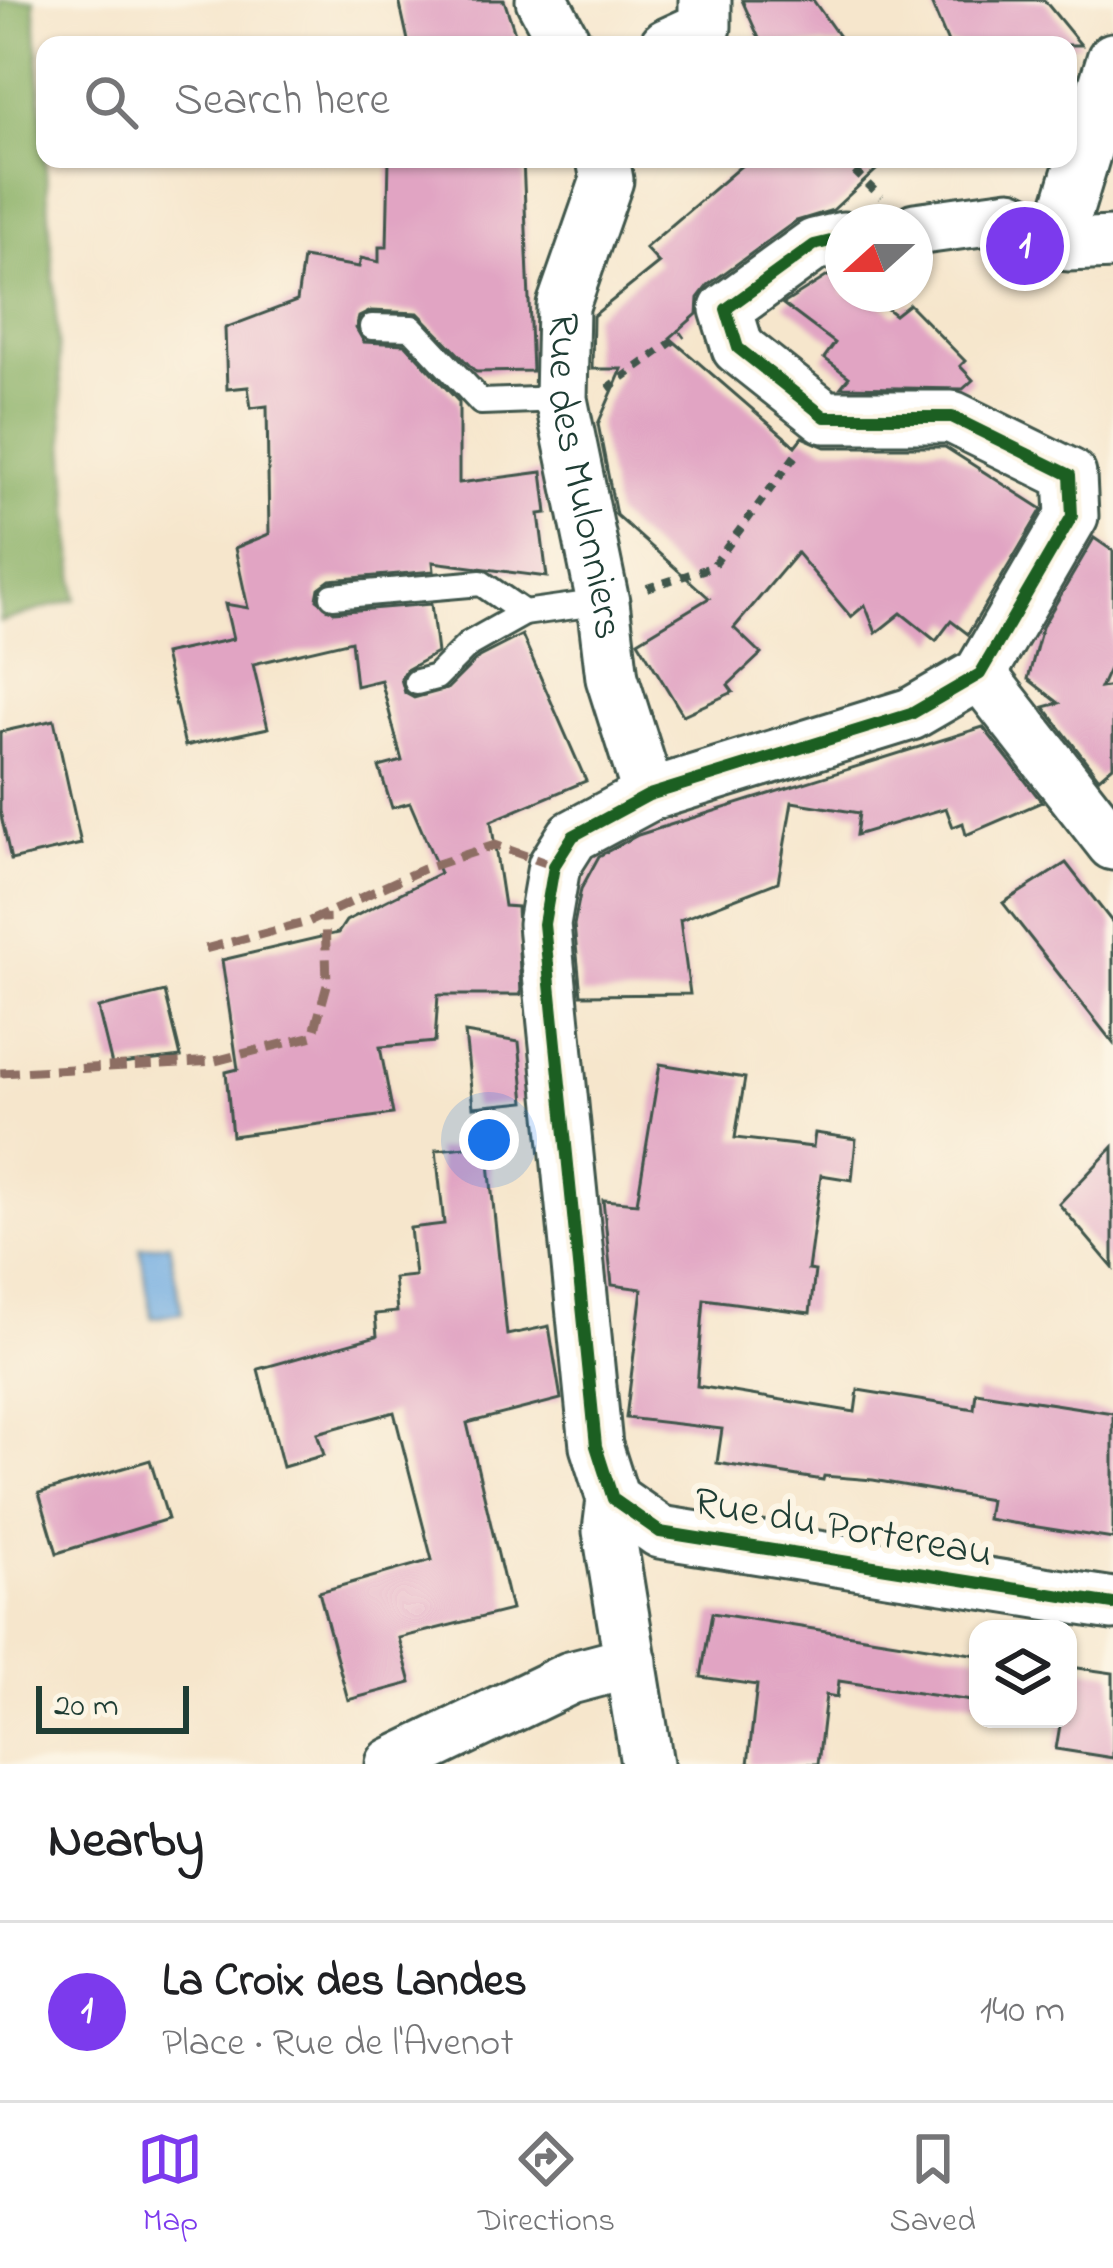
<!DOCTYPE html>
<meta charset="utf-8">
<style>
body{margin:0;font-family:"Indie Flower",sans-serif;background:#f2f2f2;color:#202124}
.controls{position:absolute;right:36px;bottom:36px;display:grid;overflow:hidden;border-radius:24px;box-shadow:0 3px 9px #0004}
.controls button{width:108px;height:108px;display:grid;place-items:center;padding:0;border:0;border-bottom:3px solid #e0e0e0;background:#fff;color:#202124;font:60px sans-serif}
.compass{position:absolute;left:825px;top:204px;width:108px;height:108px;border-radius:50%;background:#fff;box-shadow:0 3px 9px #0004;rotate:249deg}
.scale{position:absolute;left:36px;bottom:30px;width:153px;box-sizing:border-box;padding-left:12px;border:6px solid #1f3d34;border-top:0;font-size:33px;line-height:42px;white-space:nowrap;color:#1f3d34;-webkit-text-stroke:9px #fcf5e5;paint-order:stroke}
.you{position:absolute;left:489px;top:1140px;width:42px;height:42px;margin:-30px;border:9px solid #fff;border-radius:50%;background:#1a73e8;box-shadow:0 0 0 18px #1a73e833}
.badge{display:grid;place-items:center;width:78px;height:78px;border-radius:50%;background:#7c3aed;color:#fff;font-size:39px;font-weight:700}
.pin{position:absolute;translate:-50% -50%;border:6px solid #fff;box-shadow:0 3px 12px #0006}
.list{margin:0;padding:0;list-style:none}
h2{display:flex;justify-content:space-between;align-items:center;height:156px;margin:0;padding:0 48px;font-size:51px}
h2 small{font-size:39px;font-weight:400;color:#757577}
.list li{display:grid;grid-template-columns:78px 1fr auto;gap:36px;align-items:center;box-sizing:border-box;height:180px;padding:0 48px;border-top:3px solid #e0e0e0}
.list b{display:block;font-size:45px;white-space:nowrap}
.list p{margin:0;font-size:39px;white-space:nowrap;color:#757577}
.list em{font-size:39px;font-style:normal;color:#757577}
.icon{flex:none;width:66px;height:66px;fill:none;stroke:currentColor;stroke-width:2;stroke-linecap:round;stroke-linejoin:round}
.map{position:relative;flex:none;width:1113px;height:1764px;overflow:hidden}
.search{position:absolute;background:#fff;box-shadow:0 3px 9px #0004;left:36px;right:36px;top:36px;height:132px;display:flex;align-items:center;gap:30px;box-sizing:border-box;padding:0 42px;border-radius:24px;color:#757577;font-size:45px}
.sheet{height:336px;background:#fff}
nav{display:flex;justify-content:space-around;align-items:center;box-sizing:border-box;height:168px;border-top:3px solid #e0e0e0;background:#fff;font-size:33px;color:#757577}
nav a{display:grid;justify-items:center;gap:6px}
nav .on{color:#7c3aed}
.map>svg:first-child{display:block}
.forest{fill:#8ab066;stroke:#54764d;stroke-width:3}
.water{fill:#70abe1;stroke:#48748a;stroke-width:3}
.building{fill:#e1a4c3}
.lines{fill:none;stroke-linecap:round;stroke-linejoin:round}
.lane-casing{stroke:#3f564b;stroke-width:30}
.street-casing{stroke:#3f564b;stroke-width:57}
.path{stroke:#3f564b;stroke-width:8;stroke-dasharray:9 9;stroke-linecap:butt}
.lane{stroke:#fff;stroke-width:24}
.street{stroke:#fff;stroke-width:51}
.quiet{stroke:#8d6e63;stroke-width:9;stroke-dasharray:18 9;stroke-linecap:butt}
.cycleway-casing{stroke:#fcf5e5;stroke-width:20}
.cycleway{stroke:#1b5e20;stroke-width:12}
.labels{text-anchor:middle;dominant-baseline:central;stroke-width:12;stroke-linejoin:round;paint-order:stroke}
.street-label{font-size:42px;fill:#1f3d34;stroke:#fcf5e5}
</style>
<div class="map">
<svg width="1113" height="1764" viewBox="0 0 1113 1764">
<rect width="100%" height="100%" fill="#fcf5e5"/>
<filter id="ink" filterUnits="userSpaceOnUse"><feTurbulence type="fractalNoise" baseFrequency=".00833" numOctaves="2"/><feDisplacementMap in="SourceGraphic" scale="24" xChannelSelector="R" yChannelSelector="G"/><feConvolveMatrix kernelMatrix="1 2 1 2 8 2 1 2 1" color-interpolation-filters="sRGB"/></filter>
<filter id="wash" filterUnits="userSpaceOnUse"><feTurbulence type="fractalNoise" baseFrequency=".004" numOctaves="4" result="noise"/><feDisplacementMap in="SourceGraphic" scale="48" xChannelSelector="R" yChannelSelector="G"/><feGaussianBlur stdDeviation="2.7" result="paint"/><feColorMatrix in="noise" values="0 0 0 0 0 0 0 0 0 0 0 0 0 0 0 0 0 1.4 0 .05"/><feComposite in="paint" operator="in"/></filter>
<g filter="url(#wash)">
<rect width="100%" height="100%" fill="#f6e6cc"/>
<path class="forest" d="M 0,0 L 34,0 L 76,599 L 0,622 Z"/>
<path class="water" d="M 169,1243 L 182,1313 L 152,1318 L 140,1248 Z"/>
<g id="blocks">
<g class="building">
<path d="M 399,0 L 504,0 L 519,45 L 409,45 Z"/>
<path d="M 742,0 L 813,0 L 845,45 L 762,45 Z"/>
<path d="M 930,0 L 1044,0 L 1081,45 L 949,45 Z"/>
<path d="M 389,159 L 523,159 L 532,371 L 476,372 L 418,313 L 371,311 L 359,317 L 356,328 L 364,342 L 405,344 L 459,402 L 459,483 L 542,472 L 547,513 L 539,514 L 547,577 L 433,562 L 434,571 L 330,580 L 319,588 L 317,599 L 334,612 L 431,604 L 437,653 L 406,670 L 401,679 L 405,693 L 414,698 L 447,689 L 479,657 L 522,635 L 586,781 L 491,821 L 504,906 L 517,907 L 521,995 L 438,995 L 435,1042 L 380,1047 L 393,1114 L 232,1136 L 226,1072 L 238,1069 L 222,960 L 338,933 L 346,921 L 440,873 L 410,803 L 392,808 L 379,767 L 402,761 L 381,680 L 356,686 L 351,641 L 253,664 L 268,728 L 185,746 L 164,654 L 233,639 L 225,604 L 248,608 L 235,548 L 269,534 L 267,406 L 251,408 L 248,387 L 227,389 L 225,328 L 297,301 L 303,258 L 359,267 L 361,258 L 379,262 L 379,247 L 387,247 Z"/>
<path d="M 749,159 L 888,159 L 833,210 L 796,221 L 708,285 L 698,298 L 697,314 L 670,338 L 795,446 L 802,437 L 825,447 L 945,447 L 1042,509 L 968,634 L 951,621 L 936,641 L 901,613 L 876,633 L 865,605 L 851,617 L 797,553 L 734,628 L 761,654 L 728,685 L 733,692 L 683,715 L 638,641 L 709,598 L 616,515 L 598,424 L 622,369 L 592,369 L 593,316 L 659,263 L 645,248 Z"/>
<path d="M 837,270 L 843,275 L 843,294 L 868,294 L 895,315 L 909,304 L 965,361 L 960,366 L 973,380 L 963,389 L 841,387 L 849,377 L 824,358 L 835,343 L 783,304 Z"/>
<path d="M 1094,538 L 1113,551 L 1113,660 L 1100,688 L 1113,686 L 1113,766 L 1099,778 L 1044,707 L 1059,703 L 1028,679 L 1042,627 Z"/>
<path d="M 54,720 L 81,844 L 11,860 L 0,811 L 0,732 Z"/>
<path d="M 983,727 L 1042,802 L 966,835 L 963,823 L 953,827 L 946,808 L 856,835 L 859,813 L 792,802 L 778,882 L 680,920 L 690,994 L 581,995 L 574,925 L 581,889 L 599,856 L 638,835 Z"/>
<path d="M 1066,863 L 1113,923 L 1113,1043 L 1003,903 Z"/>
<path d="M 165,992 L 181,1057 L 112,1065 L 98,1008 Z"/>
<path d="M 465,1033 L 519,1042 L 525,1102 L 473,1107 Z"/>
<path d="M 660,1064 L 745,1078 L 735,1138 L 813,1147 L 815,1133 L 856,1139 L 852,1180 L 821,1175 L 808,1270 L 815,1271 L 810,1313 L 704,1299 L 697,1386 L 855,1412 L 858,1390 L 974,1409 L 976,1392 L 1113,1413 L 1113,1539 L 987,1519 L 990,1500 L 873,1480 L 824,1476 L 823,1480 L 717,1463 L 722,1429 L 626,1418 L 642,1289 L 612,1285 L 603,1200 L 637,1203 Z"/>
<path d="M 487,1145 L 507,1335 L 549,1326 L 561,1399 L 467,1423 L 511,1610 L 399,1638 L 411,1683 L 348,1700 L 319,1592 L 432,1560 L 394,1412 L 317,1433 L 324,1455 L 283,1467 L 258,1369 L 377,1336 L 375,1314 L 397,1312 L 394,1278 L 415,1276 L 410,1228 L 444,1224 L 436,1150 Z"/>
<path d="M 1113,1147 L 1113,1268 L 1059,1204 Z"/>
<path d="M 150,1460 L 168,1519 L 57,1553 L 39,1493 Z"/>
<path d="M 712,1613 L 978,1655 L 978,1702 L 839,1681 L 837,1697 L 826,1695 L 818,1764 L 748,1764 L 757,1685 L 701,1677 Z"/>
<path d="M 1071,1667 L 1113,1673 L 1113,1758 L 1056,1749 L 1061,1719 L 1068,1719 Z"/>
</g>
</g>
</g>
<g filter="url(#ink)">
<use href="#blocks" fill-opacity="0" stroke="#3f564b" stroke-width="3"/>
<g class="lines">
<defs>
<g id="lane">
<path d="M 372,327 L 412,328 L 481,402 L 561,399"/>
<path d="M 333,596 L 481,583 L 524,613 L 603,602"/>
<path d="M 417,682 L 436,677 L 469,644 L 524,613"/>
</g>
<g id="street">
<path d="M 542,0 L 566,45"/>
<path d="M 666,45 L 705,27 L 705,0"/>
<path id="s1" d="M 603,159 L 607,180 L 563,306 L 561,399 L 603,602 L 612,678 L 649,795"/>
<path d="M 1068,207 L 1113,59"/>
<path d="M 915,229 L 1010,216 L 1068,245 L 1113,243"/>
<path d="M 843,238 L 814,245 L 726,309 L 738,348 L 825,417 L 952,417 L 1070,475 L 1072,516 L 980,674 L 911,714 L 649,795 L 573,836 L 554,866 L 544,924 L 596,1446 L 613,1499 L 660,1532 L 1113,1604"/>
<path d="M 980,674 L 1113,844"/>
<path d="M 613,1499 L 609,1531 L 647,1764"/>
<path d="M 392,1764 L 570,1678 L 631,1662"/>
</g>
</defs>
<use href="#lane" class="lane-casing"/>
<use href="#street" class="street-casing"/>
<g class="path">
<path d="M 842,159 L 881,197"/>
<path d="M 608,388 L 683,334"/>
<path d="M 647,588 L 712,567 L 795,456"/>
</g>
<use href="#lane" class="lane"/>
<use href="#street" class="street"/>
<g class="quiet">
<path d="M 205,949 L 308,922 L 423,869 L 495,845 L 554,866"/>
<path d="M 0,1073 L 215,1061 L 313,1036 L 327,985 L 325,914"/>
</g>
<defs>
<path id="cycleway" d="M 843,238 L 814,245 L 726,309 L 738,348 L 825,417 L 952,417 L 1070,475 L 1072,516 L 980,674 L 911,714 L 649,795 L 573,836 L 554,866 L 544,924 L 596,1446 L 613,1499 L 660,1532 L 1113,1604"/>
</defs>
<use href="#cycleway" class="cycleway-casing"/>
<use href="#cycleway" class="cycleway"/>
</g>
</g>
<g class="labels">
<g class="street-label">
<text stroke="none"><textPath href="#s1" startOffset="327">Rue des Mulonniers</textPath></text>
<text transform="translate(843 1529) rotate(10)">Rue du Portereau</text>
</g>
</g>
</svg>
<div class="controls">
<button><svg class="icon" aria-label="layers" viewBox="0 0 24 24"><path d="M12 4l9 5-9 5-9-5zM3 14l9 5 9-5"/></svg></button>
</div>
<svg class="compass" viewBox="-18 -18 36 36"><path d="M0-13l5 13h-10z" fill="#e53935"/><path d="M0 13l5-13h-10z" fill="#757577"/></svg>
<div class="scale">20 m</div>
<div class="you"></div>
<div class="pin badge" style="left:1025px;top:246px">1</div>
<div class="search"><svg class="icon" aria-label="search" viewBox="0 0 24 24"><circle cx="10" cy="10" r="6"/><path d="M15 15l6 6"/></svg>Search here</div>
</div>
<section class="sheet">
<h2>Nearby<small></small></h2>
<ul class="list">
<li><span class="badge">1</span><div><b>La Croix des Landes</b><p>Place · Rue de l'Avenot</p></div><em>140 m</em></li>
</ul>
</section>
<nav>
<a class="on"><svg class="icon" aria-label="map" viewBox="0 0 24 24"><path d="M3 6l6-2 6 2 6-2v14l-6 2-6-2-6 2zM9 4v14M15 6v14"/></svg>Map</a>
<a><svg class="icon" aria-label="directions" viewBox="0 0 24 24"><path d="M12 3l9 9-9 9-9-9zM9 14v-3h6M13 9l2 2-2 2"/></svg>Directions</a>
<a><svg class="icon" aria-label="saved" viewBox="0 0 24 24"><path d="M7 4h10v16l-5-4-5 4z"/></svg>Saved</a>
</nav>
